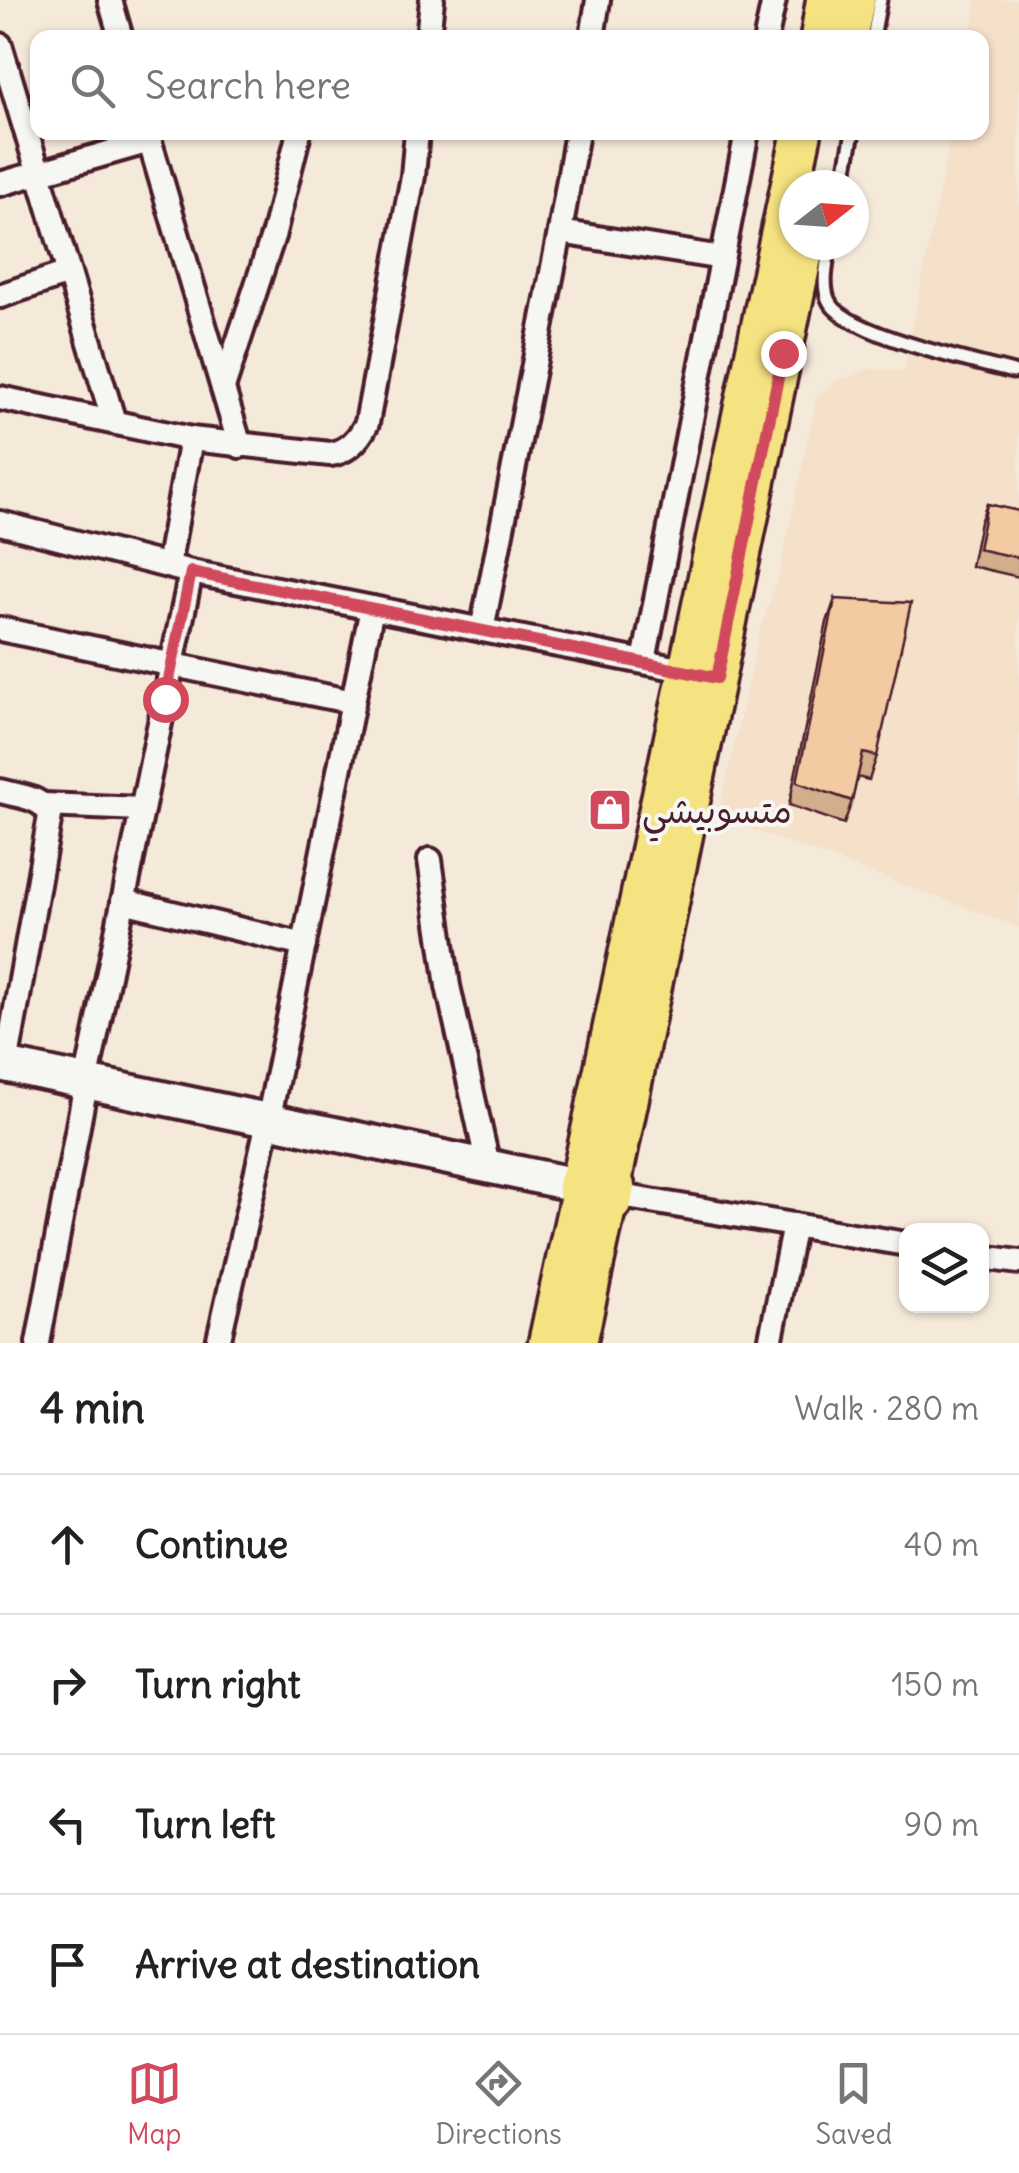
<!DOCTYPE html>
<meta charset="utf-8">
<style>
body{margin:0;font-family:Delius,"Playpen Sans Arabic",sans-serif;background:#f2f2f2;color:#222}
.controls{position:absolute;right:30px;bottom:30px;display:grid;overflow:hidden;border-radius:20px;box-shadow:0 2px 8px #0004}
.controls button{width:90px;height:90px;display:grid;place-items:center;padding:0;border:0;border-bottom:2px solid #e0e0e0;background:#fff;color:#222;font:50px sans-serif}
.compass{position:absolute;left:779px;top:170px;width:90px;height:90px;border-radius:50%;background:#fff;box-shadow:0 2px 8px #0004;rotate:73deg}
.stop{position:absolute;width:30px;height:30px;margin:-22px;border:8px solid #d1495b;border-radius:50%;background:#fff}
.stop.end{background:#d1495b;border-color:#fff;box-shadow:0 2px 10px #0008}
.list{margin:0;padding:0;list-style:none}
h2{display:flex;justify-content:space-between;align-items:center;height:130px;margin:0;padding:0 40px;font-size:42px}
h2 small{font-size:32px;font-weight:400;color:#767676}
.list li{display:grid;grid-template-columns:65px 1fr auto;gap:30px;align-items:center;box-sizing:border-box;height:140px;padding:0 40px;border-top:2px solid #e0e0e0}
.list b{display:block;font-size:38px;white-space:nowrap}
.list em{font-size:32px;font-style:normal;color:#767676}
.icon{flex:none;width:55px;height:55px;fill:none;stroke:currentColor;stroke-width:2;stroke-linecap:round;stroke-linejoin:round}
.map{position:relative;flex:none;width:1019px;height:1343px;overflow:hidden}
.search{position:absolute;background:#fff;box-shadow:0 2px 8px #0004;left:30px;right:30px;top:30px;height:110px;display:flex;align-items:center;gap:25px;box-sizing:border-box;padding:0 35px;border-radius:20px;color:#767676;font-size:38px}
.sheet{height:690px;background:#fff}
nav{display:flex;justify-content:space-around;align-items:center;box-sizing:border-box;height:140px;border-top:2px solid #e0e0e0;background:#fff;font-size:28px;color:#767676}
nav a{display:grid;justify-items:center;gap:5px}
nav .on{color:#d1495b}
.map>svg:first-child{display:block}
.built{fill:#f5e0ca}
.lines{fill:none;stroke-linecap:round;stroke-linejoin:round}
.lane-casing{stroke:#4a1f2b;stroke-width:19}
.street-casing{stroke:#4a1f2b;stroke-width:30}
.secondary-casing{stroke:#4a1f2b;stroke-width:40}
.primary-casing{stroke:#4a1f2b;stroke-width:45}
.lane{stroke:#f6f6f2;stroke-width:11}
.street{stroke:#f6f6f2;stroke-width:22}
.secondary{stroke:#f6f6f2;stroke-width:32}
.primary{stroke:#f5e382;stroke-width:38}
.wall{fill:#d2ae8c;stroke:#4a1f2b;stroke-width:2.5}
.building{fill:#f4caa3;stroke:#4a1f2b;stroke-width:2.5}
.route{stroke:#d1495b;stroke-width:12}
.labels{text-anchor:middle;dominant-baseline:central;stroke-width:8;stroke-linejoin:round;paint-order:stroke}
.poi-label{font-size:35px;fill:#4a1f2b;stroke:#f6f6f2;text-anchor:start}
</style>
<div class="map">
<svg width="1019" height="1343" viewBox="0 0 1019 1343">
<rect width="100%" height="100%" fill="#f5e9da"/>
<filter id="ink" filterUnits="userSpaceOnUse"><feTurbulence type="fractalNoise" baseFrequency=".01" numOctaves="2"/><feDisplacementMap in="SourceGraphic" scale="20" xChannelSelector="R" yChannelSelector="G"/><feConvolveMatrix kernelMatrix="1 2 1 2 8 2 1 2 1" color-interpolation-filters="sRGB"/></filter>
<g filter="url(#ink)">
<path class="built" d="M 977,0 L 1019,0 L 1019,927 L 718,817 L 760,630 L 779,575 L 817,397 L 837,381 L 869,369 L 904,371 L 951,133 L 982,132 L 982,38 L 970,37 Z"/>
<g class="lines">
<defs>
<g id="lane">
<path d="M 873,38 L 880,0"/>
<path d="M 843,185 L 853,132"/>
<path d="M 830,245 C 827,262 822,283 828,299 C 841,334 976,362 1013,372"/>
</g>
<g id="street">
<path d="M 110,0 L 121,38"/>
<path d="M 428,38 L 432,0"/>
<path d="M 592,38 L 598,0"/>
<path d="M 766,38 L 774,0"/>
<path d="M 0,45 L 114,422"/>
<path d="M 147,132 L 240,446"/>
<path d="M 0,184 L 150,141"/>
<path d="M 560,232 L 722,258"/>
<path d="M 0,296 L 68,273"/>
<path d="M 223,388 L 274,233 L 299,132"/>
<path d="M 0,398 L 191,439 L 330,454 C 348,452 359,439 367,423 L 413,176 L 417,132"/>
<path d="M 0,523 L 191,572"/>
<path d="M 168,566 L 191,439"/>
<path d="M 0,629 L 353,702"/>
<path d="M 482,630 L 560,232 L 577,132"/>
<path d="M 644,661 L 747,132"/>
<path d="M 0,791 C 18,796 44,797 50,816 L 6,1065"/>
<path d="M 44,805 L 142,809"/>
<path d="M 430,860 L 448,986 L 488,1165"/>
<path d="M 123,901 L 304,945"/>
<path d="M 615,1195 L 906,1244"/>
<path d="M 982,1257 L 1019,1262"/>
<path d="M 38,1343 L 86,1083 L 191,572 L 699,673"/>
<path d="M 218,1343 L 268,1122 L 372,608"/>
<path d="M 770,1343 L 794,1225"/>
</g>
<path id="secondary" d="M 0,1064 L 577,1185"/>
<g id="primary">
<path d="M 820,38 L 826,0"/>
<path d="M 847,38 L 855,0"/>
<path d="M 581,1178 L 802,132"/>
<path d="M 612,1180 L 802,257"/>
<path d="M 548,1343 L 579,1200 L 577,1185 C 587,1167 606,1169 615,1186 L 612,1202 C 601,1213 589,1213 579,1200"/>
<path d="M 577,1343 L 606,1208"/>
</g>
</defs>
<use href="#lane" class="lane-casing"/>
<use href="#street" class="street-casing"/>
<use href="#secondary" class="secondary-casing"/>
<use href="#primary" class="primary-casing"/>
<use href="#lane" class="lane"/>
<use href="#street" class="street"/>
<use href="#secondary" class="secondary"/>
<use href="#primary" class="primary"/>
</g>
<g class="wall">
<path d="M 987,504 L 1019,511 L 1019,577 L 971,566 L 980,522 Z"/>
<path d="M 835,599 L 877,756 L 869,780 L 857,777 L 852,801 L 844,824 L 789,805 L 827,622 Z"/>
</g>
<g class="building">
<path d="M 987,504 L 1019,511 L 1019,558 L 978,549 Z"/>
<path d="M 835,599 L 911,603 L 877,756 L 863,753 L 852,801 L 797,782 Z"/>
</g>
</g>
<g class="lines" filter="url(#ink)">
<path class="route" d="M 165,699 L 191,572 L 717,678 L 783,353"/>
</g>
<defs>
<symbol id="shop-square" viewBox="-11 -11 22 22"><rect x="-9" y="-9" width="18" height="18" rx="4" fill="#d1495b" stroke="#f6f6f2"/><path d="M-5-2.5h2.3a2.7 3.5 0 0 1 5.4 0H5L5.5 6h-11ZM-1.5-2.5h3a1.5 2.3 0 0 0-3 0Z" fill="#fff"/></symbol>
</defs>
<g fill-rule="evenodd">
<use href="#shop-square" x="585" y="785" width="50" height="50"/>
</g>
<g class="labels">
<g class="poi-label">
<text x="642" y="810">متسوبيشي</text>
</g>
</g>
</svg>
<div class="controls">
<button><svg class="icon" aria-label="layers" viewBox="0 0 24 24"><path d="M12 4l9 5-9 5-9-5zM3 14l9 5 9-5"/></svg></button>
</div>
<svg class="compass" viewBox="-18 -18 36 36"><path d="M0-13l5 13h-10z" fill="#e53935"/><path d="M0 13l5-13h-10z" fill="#767676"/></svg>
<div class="stop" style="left:165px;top:699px"></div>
<div class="stop end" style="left:783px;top:353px"></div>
<div class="search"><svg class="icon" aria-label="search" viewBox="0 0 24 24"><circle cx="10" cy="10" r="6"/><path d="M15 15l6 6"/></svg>Search here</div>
</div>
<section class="sheet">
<h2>4 min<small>Walk · 280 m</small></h2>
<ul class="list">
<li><svg class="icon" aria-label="ahead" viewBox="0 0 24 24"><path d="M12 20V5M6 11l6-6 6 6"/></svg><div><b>Continue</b></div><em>40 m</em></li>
<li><svg class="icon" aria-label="right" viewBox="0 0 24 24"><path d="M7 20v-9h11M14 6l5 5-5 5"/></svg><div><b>Turn right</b></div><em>150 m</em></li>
<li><svg class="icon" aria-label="left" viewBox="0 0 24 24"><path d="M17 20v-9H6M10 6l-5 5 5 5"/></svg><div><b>Turn left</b></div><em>90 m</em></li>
<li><svg class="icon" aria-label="arrive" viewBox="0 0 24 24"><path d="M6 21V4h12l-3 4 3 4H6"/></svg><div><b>Arrive at destination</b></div></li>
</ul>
</section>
<nav>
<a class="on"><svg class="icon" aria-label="map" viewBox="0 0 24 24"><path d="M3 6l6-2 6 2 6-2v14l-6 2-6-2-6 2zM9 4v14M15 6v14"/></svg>Map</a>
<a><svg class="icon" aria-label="directions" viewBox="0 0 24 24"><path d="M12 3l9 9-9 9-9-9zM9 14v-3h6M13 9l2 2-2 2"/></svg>Directions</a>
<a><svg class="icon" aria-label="saved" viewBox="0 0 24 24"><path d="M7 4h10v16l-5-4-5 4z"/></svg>Saved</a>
</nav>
